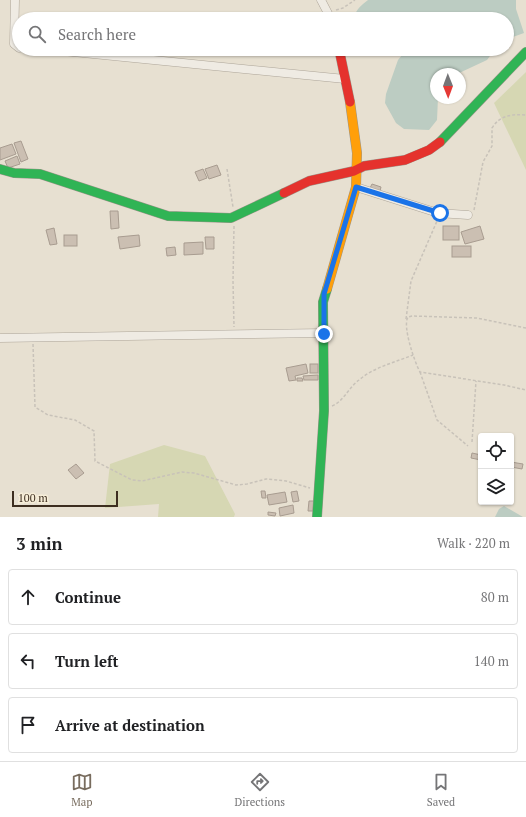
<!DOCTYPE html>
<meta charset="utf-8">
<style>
body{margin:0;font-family:"PT Serif",serif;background:#f2f2f2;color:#202124}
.controls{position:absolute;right:12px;bottom:12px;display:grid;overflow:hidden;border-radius:4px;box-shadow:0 1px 3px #0004}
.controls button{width:36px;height:36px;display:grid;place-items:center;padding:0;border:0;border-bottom:1px solid #e0e0e0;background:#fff;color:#202124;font:20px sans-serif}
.compass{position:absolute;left:430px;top:68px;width:36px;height:36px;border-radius:50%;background:#fff;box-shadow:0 1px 3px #0004;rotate:179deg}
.scale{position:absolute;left:12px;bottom:10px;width:106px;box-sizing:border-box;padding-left:4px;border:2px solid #3d2e20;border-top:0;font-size:11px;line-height:14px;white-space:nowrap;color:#3d2e20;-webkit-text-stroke:3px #f7eed8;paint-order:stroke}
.stop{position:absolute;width:12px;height:12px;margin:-9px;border:3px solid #1a73e8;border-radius:50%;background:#fff}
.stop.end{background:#1a73e8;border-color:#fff;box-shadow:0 1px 4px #0008}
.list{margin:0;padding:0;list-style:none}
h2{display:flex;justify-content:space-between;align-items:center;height:52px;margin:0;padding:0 16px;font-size:17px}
h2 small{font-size:13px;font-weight:400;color:#757577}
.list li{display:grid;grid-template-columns:26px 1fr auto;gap:12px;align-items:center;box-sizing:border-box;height:56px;margin:0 8px 8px;padding:0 8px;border:1px solid #e0e0e0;border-radius:4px}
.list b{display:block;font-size:15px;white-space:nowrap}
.list em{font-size:13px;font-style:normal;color:#757577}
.icon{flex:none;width:22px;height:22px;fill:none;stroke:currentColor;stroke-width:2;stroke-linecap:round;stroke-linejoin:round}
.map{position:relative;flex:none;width:526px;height:517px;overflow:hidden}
.search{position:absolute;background:#fff;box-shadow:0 1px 3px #0004;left:12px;right:12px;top:12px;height:44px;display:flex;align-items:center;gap:10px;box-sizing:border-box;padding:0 14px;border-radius:22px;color:#757577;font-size:15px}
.sheet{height:244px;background:#fff}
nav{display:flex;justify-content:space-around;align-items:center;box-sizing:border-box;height:56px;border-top:1px solid #e0e0e0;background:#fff;font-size:11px;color:#757577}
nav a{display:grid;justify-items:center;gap:2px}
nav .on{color:#786c5e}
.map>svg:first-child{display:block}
.green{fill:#d6d7b3}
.water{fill:#bcccc2}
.building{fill:#cbbfb2;stroke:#a89c90}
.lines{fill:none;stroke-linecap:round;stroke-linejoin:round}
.street-casing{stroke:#ada599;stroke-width:9}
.fast-casing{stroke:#9c958a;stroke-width:10}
.slow-casing{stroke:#9c958a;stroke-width:10}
.jam-casing{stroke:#9c958a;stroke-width:10}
.path{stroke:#c8c2b9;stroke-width:1.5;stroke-dasharray:3 2;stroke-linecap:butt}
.street{stroke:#efebe3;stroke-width:8}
.fast{stroke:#30b455;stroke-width:9}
.slow{stroke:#ff9f0a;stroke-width:9}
.jam{stroke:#e5322d;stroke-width:9}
.route{stroke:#1a73e8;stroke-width:5}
</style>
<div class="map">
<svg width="526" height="517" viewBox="0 0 526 517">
<rect width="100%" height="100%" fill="#e7e0d1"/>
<g class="green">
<path d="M 526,72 L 526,170 L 494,103 Z"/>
<path d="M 164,445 L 205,456 L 235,514 L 234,517 L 158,517 L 159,504 L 105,508 L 110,464 Z"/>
</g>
<g class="water">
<path d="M 368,0 L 516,0 L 516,9 L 524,33 L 507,39 L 507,19 L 355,19 C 354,10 362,5 368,0 Z"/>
<path d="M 407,49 L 495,49 L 487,60 L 457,74 L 436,74 L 436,98 L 438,98 L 437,120 L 429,130 L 404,129 L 396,123 L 385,103 L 386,94 L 398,60 Z"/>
<path d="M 504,506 L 523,517 L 495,517 L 499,509 Z"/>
</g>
<g class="building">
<path d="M 21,141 L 28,159 L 21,162 L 14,143 Z"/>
<path d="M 12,144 L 16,154 L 0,160 L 0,148 Z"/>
<path d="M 17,156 L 20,164 L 8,168 L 5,161 Z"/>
<path d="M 217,165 L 221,175 L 209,179 L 205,169 Z"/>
<path d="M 203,169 L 207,178 L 199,181 L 195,172 Z"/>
<path d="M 372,184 L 381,187 L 380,191 L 370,188 Z"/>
<path d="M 110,211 L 118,211 L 119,228 L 111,229 Z"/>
<rect x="443" y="226" width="16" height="14"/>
<path d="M 480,226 L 484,239 L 465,244 L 461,232 Z"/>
<path d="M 54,228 L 57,244 L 50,245 L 46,230 Z"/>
<rect x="64" y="235" width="13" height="11"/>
<path d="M 139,235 L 140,246 L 120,249 L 118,237 Z"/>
<path d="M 205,237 L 214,237 L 214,249 L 206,249 Z"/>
<path d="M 203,242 L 203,254 L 184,255 L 184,243 Z"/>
<rect x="452" y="246" width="19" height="11"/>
<path d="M 175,247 L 176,255 L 167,256 L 166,248 Z"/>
<path d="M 306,364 L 308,373 L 295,376 L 296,380 L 289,381 L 286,368 Z"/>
<rect x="310" y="364" width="8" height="9"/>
<path d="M 318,375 L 318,380 L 304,380 L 303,376 Z"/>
<path d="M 297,378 L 302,378 L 303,381 L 297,381 Z"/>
<path d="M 472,453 L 481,455 L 481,460 L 471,458 Z"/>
<path d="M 511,462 L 523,464 L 522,469 L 511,467 Z"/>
<path d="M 76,464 L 84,473 L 76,479 L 68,470 Z"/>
<path d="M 261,491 L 265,491 L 266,498 L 262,498 Z"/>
<path d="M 297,491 L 299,501 L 293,502 L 291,492 Z"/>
<path d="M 285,492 L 287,502 L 269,505 L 267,495 Z"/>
<path d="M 309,501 L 314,501 L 313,511 L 308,511 Z"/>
<path d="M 293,505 L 294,513 L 280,516 L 279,508 Z"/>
<path d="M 268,512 L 276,513 L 275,516 L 268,515 Z"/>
</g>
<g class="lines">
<defs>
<g id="street">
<path d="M 15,0 L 14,44 L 19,48"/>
<path d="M 321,0 L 331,19"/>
<path d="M 43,49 L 345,79"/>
<path d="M 356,187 L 438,213 L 468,215"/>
<path d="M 0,338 L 324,333"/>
</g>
<g id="fast">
<path d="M 440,142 L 526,52"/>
<path d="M 0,169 L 14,173 L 40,174 L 168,216 L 231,218 L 284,193"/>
<path d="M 317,517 L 324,411 L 323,302 L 327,289"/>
</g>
<path id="slow" d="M 327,289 L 356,187 L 357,153 L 350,102"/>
<g id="jam">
<path d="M 339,49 L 350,102"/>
<path d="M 284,193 L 309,181 L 354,171 L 364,166 L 405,160 L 429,150 L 440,142"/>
</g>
</defs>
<use href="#street" class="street-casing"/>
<use href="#fast" class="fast-casing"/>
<use href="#slow" class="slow-casing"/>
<use href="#jam" class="jam-casing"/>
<g class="path">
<path d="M 336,10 L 343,8 L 355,0"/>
<path d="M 227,169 L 233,207"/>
<path d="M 474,210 L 483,162 L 492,146 L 492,128 C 500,115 512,114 526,115"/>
<path d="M 234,226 L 233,281 L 234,327"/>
<path d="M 406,319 L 411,281 L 437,221"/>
<path d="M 526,328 L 477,318 L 412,316 L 408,317 C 402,326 415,363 420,372 L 504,385 L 526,390"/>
<path d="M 33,344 L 35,407 L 48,415 L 75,420 L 94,431 L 95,461 L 132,480 L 142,481 L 182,472 L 194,473 L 236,485 L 247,484 L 266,479 L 286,481 L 310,488"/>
<path d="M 420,372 L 437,420 L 468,446"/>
<path d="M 332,406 C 344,401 349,387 359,380 C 374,367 396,362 413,355"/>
<path d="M 472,442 L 476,381"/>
</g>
<use href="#street" class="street"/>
<use href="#fast" class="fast"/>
<use href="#slow" class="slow"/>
<use href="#jam" class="jam"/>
</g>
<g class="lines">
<path class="route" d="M 324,334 L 324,294 L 356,187 L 440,213"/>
</g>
</svg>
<div class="controls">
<button><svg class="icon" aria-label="locate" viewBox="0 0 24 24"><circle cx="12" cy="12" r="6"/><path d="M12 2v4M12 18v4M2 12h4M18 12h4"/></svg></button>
<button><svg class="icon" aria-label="layers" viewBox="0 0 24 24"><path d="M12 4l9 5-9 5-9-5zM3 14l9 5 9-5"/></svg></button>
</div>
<svg class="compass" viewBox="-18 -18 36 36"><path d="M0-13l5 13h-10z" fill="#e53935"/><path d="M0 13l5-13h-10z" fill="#757577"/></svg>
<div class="scale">100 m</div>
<div class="stop" style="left:440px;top:213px"></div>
<div class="stop end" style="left:324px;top:334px"></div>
<div class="search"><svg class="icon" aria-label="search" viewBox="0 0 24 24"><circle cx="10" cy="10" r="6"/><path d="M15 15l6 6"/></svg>Search here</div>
</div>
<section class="sheet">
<h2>3 min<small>Walk · 220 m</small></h2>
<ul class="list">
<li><svg class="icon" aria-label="ahead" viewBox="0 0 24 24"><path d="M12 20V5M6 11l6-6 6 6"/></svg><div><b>Continue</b></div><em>80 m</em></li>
<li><svg class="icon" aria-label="left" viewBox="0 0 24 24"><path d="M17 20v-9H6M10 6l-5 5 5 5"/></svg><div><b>Turn left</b></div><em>140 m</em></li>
<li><svg class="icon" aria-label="arrive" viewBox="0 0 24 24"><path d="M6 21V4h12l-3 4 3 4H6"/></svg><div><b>Arrive at destination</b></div></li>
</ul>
</section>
<nav>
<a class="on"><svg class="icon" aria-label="map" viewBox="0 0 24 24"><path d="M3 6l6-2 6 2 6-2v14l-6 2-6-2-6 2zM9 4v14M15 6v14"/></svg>Map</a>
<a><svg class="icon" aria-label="directions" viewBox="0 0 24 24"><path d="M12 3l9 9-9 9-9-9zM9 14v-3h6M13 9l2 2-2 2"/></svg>Directions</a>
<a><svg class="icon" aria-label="saved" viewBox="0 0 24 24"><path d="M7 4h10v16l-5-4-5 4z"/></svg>Saved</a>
</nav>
